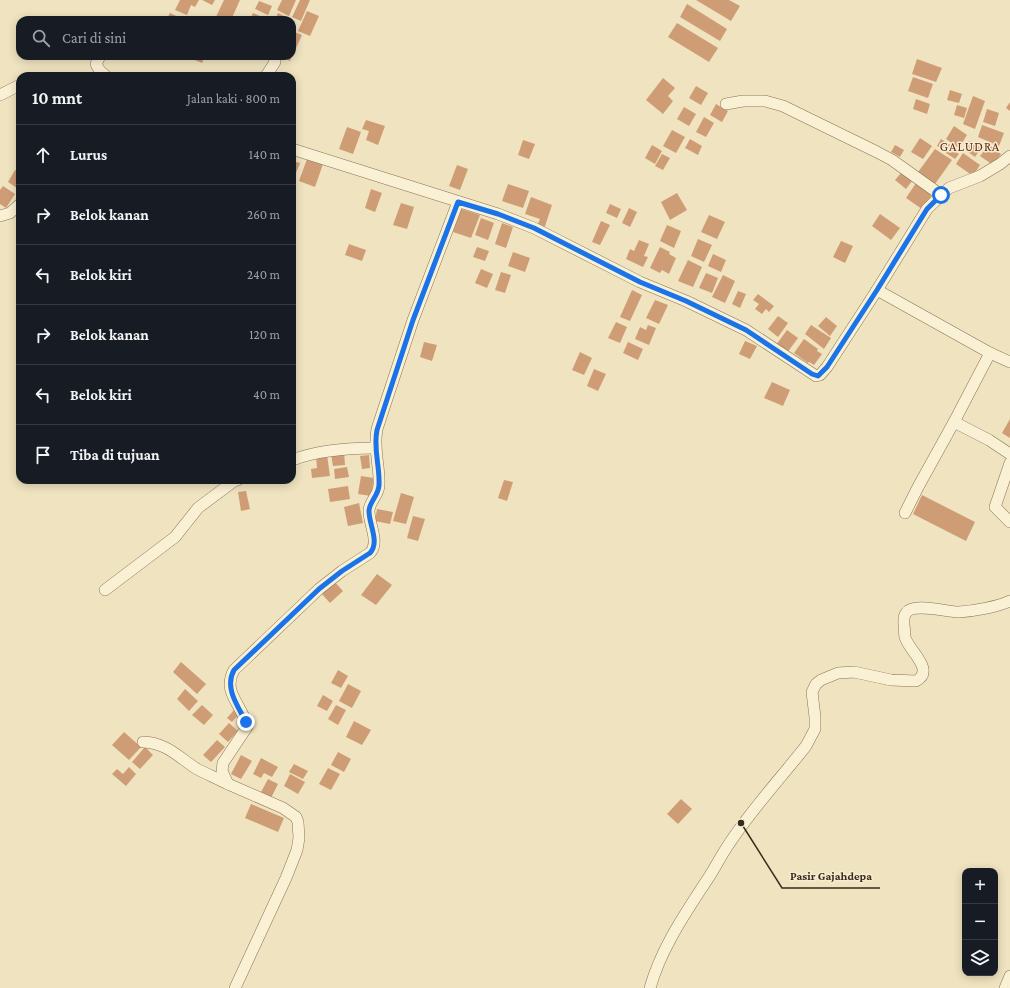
<!DOCTYPE html>
<html lang="id">
<meta charset="utf-8">
<style>
body{margin:0;font-family:"Crimson Pro",serif;background:#20242c;color:#f1f3f6}
.controls{position:absolute;right:12px;bottom:12px;display:grid;overflow:hidden;border-radius:8px;box-shadow:0 2px 10px #0003}
.controls button{width:36px;height:36px;display:grid;place-items:center;padding:0;border:0;border-bottom:1px solid #363941;background:#171b24;color:#f1f3f6;font:20px sans-serif}
.stop{position:absolute;width:12px;height:12px;margin:-9px;border:3px solid #1a73e8;border-radius:50%;background:#fff}
.stop.end{background:#1a73e8;border-color:#fff;box-shadow:0 1px 4px #0008}
.list{margin:0;padding:0;list-style:none}
h2{display:flex;justify-content:space-between;align-items:center;height:52px;margin:0;padding:0 16px;font-size:17px}
h2 small{font-size:13px;font-weight:400;color:#9ea1a6}
.list li{display:grid;grid-template-columns:26px 1fr auto;gap:12px;align-items:center;box-sizing:border-box;height:60px;padding:0 16px;border-top:1px solid #363941}
.list b{display:block;font-size:15px;white-space:nowrap}
.list em{font-size:13px;font-style:normal;color:#9ea1a6}
.icon{flex:none;width:22px;height:22px;fill:none;stroke:currentColor;stroke-width:2;stroke-linecap:round;stroke-linejoin:round}
.map{position:relative;flex:none;width:1010px;height:988px;overflow:hidden}
.search{position:absolute;background:#171b24;box-shadow:0 2px 10px #0003;left:16px;top:16px;width:280px;height:44px;display:flex;align-items:center;gap:10px;box-sizing:border-box;padding:0 14px;border-radius:12px;color:#9ea1a6;font-size:15px}
.panel{position:absolute;background:#171b24;box-shadow:0 2px 10px #0003;left:16px;top:72px;width:280px;height:412px;border-radius:12px}
.map>svg:first-child{display:block}
.building{fill:#cf9d75}
.lines{fill:none;stroke-linecap:round;stroke-linejoin:round}
.minor-casing{stroke:#897357;stroke-width:12}
.minor{stroke:#faf0d4;stroke-width:11}
.route{stroke:#1a73e8;stroke-width:5}
.labels{text-anchor:middle;dominant-baseline:central;stroke-width:3;stroke-linejoin:round;paint-order:stroke}
.quarter-label{font-size:13px;letter-spacing:1px;fill:#672c1a;stroke:#f7ecd0}
.leader{fill:none;stroke:#382b1c;stroke-width:1.5}
.callout-dot{fill:#382b1c;stroke:#f7ecd0;stroke-width:1.5}
.callout-label{font-size:12px;text-anchor:middle;font-weight:bold;fill:#382b1c;stroke:#f7ecd0;stroke-width:3;stroke-linejoin:round;paint-order:stroke}
</style>
<div class="map">
<svg width="1010" height="988" viewBox="0 0 1010 988">
<rect width="100%" height="100%" fill="#f0e3c0"/>
<g class="building">
<path d="M 180,0 L 199,0 L 195,7 L 191,5 L 187,15 L 175,10 Z"/>
<path d="M 202,0 L 215,0 L 212,5 Z"/>
<path d="M 224,0 L 240,0 L 231,20 L 215,19 Z"/>
<path d="M 282,0 L 296,0 L 289,16 L 277,10 Z"/>
<path d="M 300,0 L 310,0 L 301,21 L 292,17 Z"/>
<path d="M 696,0 L 729,0 L 740,6 L 731,21 Z"/>
<path d="M 259,1 L 272,6 L 268,15 L 255,9 Z"/>
<path d="M 687,4 L 727,29 L 720,41 L 680,17 Z"/>
<path d="M 307,11 L 319,16 L 310,36 L 298,31 Z"/>
<path d="M 170,13 L 185,20 L 166,20 Z"/>
<path d="M 253,13 L 265,18 L 264,20 L 250,20 Z"/>
<path d="M 278,13 L 290,19 L 290,20 L 275,20 Z"/>
<path d="M 677,23 L 718,48 L 709,62 L 668,37 Z"/>
<path d="M 292,31 L 302,35 L 290,61 L 278,56 L 292,56 Z"/>
<path d="M 191,56 L 205,56 L 202,63 L 190,58 Z"/>
<path d="M 242,56 L 253,56 L 251,60 Z"/>
<path d="M 917,59 L 942,68 L 936,82 L 912,74 Z"/>
<path d="M 913,77 L 933,84 L 928,98 L 908,91 Z"/>
<path d="M 663,78 L 675,88 L 668,96 L 673,101 L 663,114 L 646,100 Z"/>
<path d="M 696,86 L 708,93 L 701,105 L 689,98 Z"/>
<path d="M 950,90 L 962,94 L 959,103 L 947,100 Z"/>
<path d="M 973,96 L 985,101 L 975,129 L 963,124 Z"/>
<path d="M 916,99 L 930,104 L 927,114 L 913,109 Z"/>
<path d="M 1010,102 L 1010,111 L 1006,108 Z"/>
<path d="M 716,104 L 728,111 L 722,122 L 710,115 Z"/>
<path d="M 957,105 L 967,108 L 964,118 L 954,115 Z"/>
<path d="M 684,107 L 696,114 L 689,126 L 677,119 Z"/>
<path d="M 987,109 L 999,113 L 995,126 L 983,122 Z"/>
<path d="M 704,117 L 714,123 L 706,137 L 696,132 Z"/>
<path d="M 366,120 L 385,126 L 378,145 L 366,140 L 369,131 L 362,129 Z"/>
<path d="M 982,125 L 1004,133 L 999,146 L 978,137 Z"/>
<path d="M 954,126 L 967,135 L 959,148 L 946,139 Z"/>
<path d="M 347,127 L 361,132 L 353,154 L 339,149 Z"/>
<path d="M 672,130 L 685,137 L 676,153 L 663,146 Z"/>
<path d="M 920,138 L 932,146 L 923,159 L 911,152 Z"/>
<path d="M 690,139 L 702,146 L 698,155 L 685,148 Z"/>
<path d="M 941,139 L 950,145 L 946,151 L 937,146 Z"/>
<path d="M 523,140 L 535,144 L 529,159 L 518,155 Z"/>
<path d="M 969,141 L 981,148 L 975,157 L 964,149 Z"/>
<path d="M 652,145 L 662,151 L 655,164 L 645,158 Z"/>
<path d="M 895,145 L 904,150 L 900,157 L 891,152 Z"/>
<path d="M 989,145 L 1001,154 L 993,165 L 980,156 Z"/>
<path d="M 949,147 L 959,154 L 955,159 L 946,153 Z"/>
<path d="M 935,149 L 952,160 L 935,184 L 918,172 Z"/>
<path d="M 963,153 L 980,165 L 973,176 L 956,164 Z"/>
<path d="M 662,154 L 670,158 L 663,170 L 655,166 Z"/>
<path d="M 307,159 L 323,164 L 315,187 L 299,181 Z"/>
<path d="M 292,161 L 300,163 L 294,178 L 292,177 Z"/>
<path d="M 457,165 L 468,169 L 460,190 L 449,186 Z"/>
<path d="M 15,170 L 20,173 L 20,190 L 8,182 Z"/>
<path d="M 901,173 L 912,181 L 906,189 L 895,180 Z"/>
<path d="M 292,180 L 296,181 L 292,193 Z"/>
<path d="M 916,183 L 933,193 L 922,209 L 906,198 Z"/>
<path d="M 508,184 L 529,191 L 523,208 L 502,201 Z"/>
<path d="M 3,186 L 15,194 L 6,208 L 0,204 L 0,190 Z"/>
<path d="M 371,189 L 382,193 L 375,212 L 365,208 Z"/>
<path d="M 677,193 L 687,210 L 670,220 L 661,202 Z"/>
<path d="M 531,197 L 552,205 L 544,229 L 537,226 L 540,219 L 525,214 Z"/>
<path d="M 401,203 L 414,207 L 407,229 L 393,225 Z"/>
<path d="M 610,204 L 621,209 L 617,218 L 606,213 Z"/>
<path d="M 629,208 L 637,212 L 630,227 L 622,223 Z"/>
<path d="M 461,209 L 480,215 L 471,238 L 453,232 Z"/>
<path d="M 880,214 L 900,228 L 891,240 L 872,226 Z"/>
<path d="M 709,215 L 725,222 L 717,239 L 701,232 Z"/>
<path d="M 481,218 L 494,223 L 488,240 L 475,235 Z"/>
<path d="M 601,221 L 610,225 L 600,245 L 592,242 Z"/>
<path d="M 502,223 L 513,227 L 506,248 L 495,244 Z"/>
<path d="M 667,225 L 681,231 L 674,248 L 660,241 Z"/>
<path d="M 698,239 L 712,245 L 704,262 L 691,256 Z"/>
<path d="M 639,240 L 649,244 L 644,256 L 648,257 L 643,267 L 626,259 L 630,249 L 634,251 Z"/>
<path d="M 841,241 L 853,246 L 845,263 L 833,257 Z"/>
<path d="M 349,244 L 366,250 L 362,261 L 345,255 Z"/>
<path d="M 477,247 L 489,251 L 485,261 L 473,257 Z"/>
<path d="M 660,247 L 670,252 L 669,254 L 676,258 L 669,274 L 662,270 L 660,273 L 650,268 Z"/>
<path d="M 513,252 L 530,258 L 525,272 L 508,266 Z"/>
<path d="M 713,254 L 726,260 L 721,272 L 708,266 Z"/>
<path d="M 688,260 L 702,267 L 693,287 L 678,281 Z"/>
<path d="M 481,269 L 493,274 L 487,288 L 475,283 Z"/>
<path d="M 501,272 L 511,275 L 505,293 L 495,290 Z"/>
<path d="M 706,273 L 718,278 L 712,293 L 699,288 Z"/>
<path d="M 723,275 L 735,281 L 725,303 L 712,297 Z"/>
<path d="M 632,290 L 642,295 L 630,321 L 620,317 Z"/>
<path d="M 738,291 L 746,294 L 740,308 L 732,304 Z"/>
<path d="M 758,294 L 774,306 L 769,312 L 766,309 L 762,314 L 755,309 L 759,304 L 753,300 Z"/>
<path d="M 655,300 L 668,305 L 659,324 L 646,318 Z"/>
<path d="M 778,316 L 788,323 L 778,337 L 768,329 Z"/>
<path d="M 826,317 L 837,326 L 830,336 L 818,326 Z"/>
<path d="M 616,322 L 627,327 L 620,343 L 608,338 Z"/>
<path d="M 648,325 L 656,328 L 649,345 L 635,339 L 640,327 L 646,330 Z"/>
<path d="M 811,325 L 831,338 L 824,349 L 805,334 Z"/>
<path d="M 787,330 L 798,338 L 787,353 L 776,345 Z"/>
<path d="M 804,339 L 818,349 L 817,351 L 822,354 L 814,365 L 809,362 L 808,363 L 794,353 Z"/>
<path d="M 745,341 L 757,346 L 750,359 L 739,354 Z"/>
<path d="M 424,342 L 437,345 L 432,361 L 420,357 Z"/>
<path d="M 628,342 L 643,349 L 638,360 L 623,353 Z"/>
<path d="M 580,352 L 592,358 L 584,375 L 572,370 Z"/>
<path d="M 594,369 L 606,374 L 598,391 L 587,386 Z"/>
<path d="M 772,382 L 790,390 L 783,406 L 764,398 Z"/>
<path d="M 1010,419 L 1010,438 L 1002,433 Z"/>
<path d="M 344,452 L 345,465 L 333,466 L 331,454 Z"/>
<path d="M 327,455 L 330,476 L 312,478 L 311,469 L 317,468 L 316,456 Z"/>
<path d="M 369,455 L 370,468 L 362,469 L 360,456 Z"/>
<path d="M 347,467 L 349,477 L 335,479 L 334,469 Z"/>
<path d="M 361,476 L 374,478 L 371,496 L 358,494 Z"/>
<path d="M 504,480 L 513,482 L 507,501 L 498,498 Z"/>
<path d="M 348,486 L 350,499 L 330,502 L 328,489 Z"/>
<path d="M 246,491 L 250,509 L 241,511 L 238,492 Z"/>
<path d="M 401,493 L 414,497 L 406,524 L 393,521 Z"/>
<path d="M 922,495 L 975,522 L 966,541 L 913,514 Z"/>
<path d="M 359,503 L 363,523 L 348,526 L 344,507 Z"/>
<path d="M 377,509 L 393,512 L 390,524 L 375,521 Z"/>
<path d="M 413,516 L 425,519 L 418,541 L 407,538 Z"/>
<path d="M 377,574 L 392,585 L 376,605 L 361,595 Z"/>
<path d="M 333,580 L 343,591 L 330,603 L 320,592 Z"/>
<path d="M 181,662 L 206,684 L 197,694 L 173,672 Z"/>
<path d="M 338,670 L 348,676 L 341,688 L 331,683 Z"/>
<path d="M 348,684 L 361,691 L 352,708 L 339,701 Z"/>
<path d="M 185,689 L 198,701 L 189,711 L 177,699 Z"/>
<path d="M 323,695 L 333,701 L 327,711 L 317,706 Z"/>
<path d="M 202,705 L 213,715 L 204,725 L 192,715 Z"/>
<path d="M 336,705 L 346,710 L 338,725 L 328,719 Z"/>
<path d="M 234,710 L 239,714 L 232,722 L 227,718 Z"/>
<path d="M 354,721 L 371,730 L 362,745 L 346,737 Z"/>
<path d="M 229,723 L 238,731 L 228,742 L 219,734 Z"/>
<path d="M 124,732 L 141,747 L 129,760 L 112,745 Z"/>
<path d="M 217,740 L 225,747 L 211,762 L 203,755 Z"/>
<path d="M 145,747 L 153,755 L 140,769 L 132,762 Z"/>
<path d="M 338,752 L 351,759 L 344,772 L 331,765 Z"/>
<path d="M 241,755 L 252,761 L 241,779 L 231,774 Z"/>
<path d="M 261,758 L 278,767 L 272,777 L 264,773 L 261,778 L 253,774 Z"/>
<path d="M 294,764 L 308,771 L 303,779 L 289,772 Z"/>
<path d="M 129,767 L 136,774 L 126,786 L 112,774 L 117,769 L 123,774 Z"/>
<path d="M 328,768 L 340,774 L 331,790 L 319,784 Z"/>
<path d="M 290,774 L 305,782 L 298,794 L 284,786 Z"/>
<path d="M 268,779 L 278,784 L 271,798 L 261,792 Z"/>
<path d="M 681,799 L 692,809 L 678,824 L 667,814 Z"/>
<path d="M 251,804 L 284,818 L 278,832 L 245,818 Z"/>
</g>
<g class="lines">
<defs>
<g id="minor">
<path d="M 100,56 L 96,64 L 100,71 L 106,76"/>
<path d="M 266,76 L 275,62 L 274,56"/>
<path d="M 0,95 L 20,85"/>
<path d="M 726,104 L 743,101 L 765,101 L 783,106 L 877,152 L 892,160 L 941,195"/>
<path d="M 292,149 L 498,214 L 534,228 L 640,282 L 686,301 L 746,330 L 816,376 L 820,375 L 827,367 L 877,290 L 990,353 L 1010,362"/>
<path d="M 0,216 L 10,213 L 20,204"/>
<path d="M 877,290 L 927,209 L 949,188 L 980,176 L 1000,164 L 1010,156"/>
<path d="M 954,422 L 989,440 L 1010,454"/>
<path d="M 292,460 C 319,450 347,448 375,448"/>
<path d="M 1010,463 L 995,507 L 1010,522"/>
<path d="M 905,513 L 918,487 L 954,422 L 990,353"/>
<path d="M 105,590 L 175,537 L 198,508 L 234,481 L 238,480"/>
<path d="M 143,742 C 167,743 178,757 197,769 C 207,774 218,779 228,784"/>
<path d="M 235,988 L 286,878 L 297,850 L 299,838 L 298,822 L 296,817 L 283,808 L 228,784 L 222,771 L 223,763 L 247,727 C 244,706 221,693 234,670 L 319,589 L 342,571 L 370,553 C 380,542 369,525 369,511 C 369,502 379,495 379,485 C 380,466 373,449 377,429 L 413,320 L 458,202"/>
<path d="M 650,988 C 661,949 683,917 705,883 C 713,872 719,859 727,847 C 750,811 780,779 806,746 L 815,729 L 815,717 L 812,692 L 816,684 L 821,680 L 838,673 L 854,672 L 891,680 L 916,681 C 936,670 908,650 905,637 C 904,634 905,629 904,625 C 904,621 903,617 906,613 C 913,602 947,612 959,612 C 974,611 997,607 1010,601"/>
<path d="M 1005,988 L 1010,976"/>
</g>
</defs>
<use href="#minor" class="minor-casing"/>
<use href="#minor" class="minor"/>
</g>
<g class="lines">
<path class="route" d="M 246,722 C 238,706 224,688 234,670 L 319,589 L 342,571 L 370,553 C 380,542 369,525 369,511 C 369,502 379,495 379,485 C 380,466 373,449 377,430 L 413,320 L 458,202 L 498,214 L 534,228 L 640,282 L 686,301 L 746,330 L 812,374 L 818,376 L 827,367 L 877,290 L 927,209 L 941,195"/>
</g>
<g class="labels">
<g class="quarter-label">
<text x="970" y="146">GALUDRA</text>
</g>
</g>
<path class="leader" d="M741 823L782 888H880"/>
<circle class="callout-dot" cx="741" cy="823" r="4"/>
<g class="callout-label">
<text x="831" y="880">Pasir Gajahdepa</text>
</g>
</svg>
<div class="controls">
<button>+</button>
<button>−</button>
<button><svg class="icon" aria-label="layers" viewBox="0 0 24 24"><path d="M12 4l9 5-9 5-9-5zM3 14l9 5 9-5"/></svg></button>
</div>
<div class="stop" style="left:941px;top:195px"></div>
<div class="stop end" style="left:246px;top:722px"></div>
<div class="search"><svg class="icon" aria-label="search" viewBox="0 0 24 24"><circle cx="10" cy="10" r="6"/><path d="M15 15l6 6"/></svg>Cari di sini</div>
<section class="panel">
<h2>10 mnt<small>Jalan kaki · 800 m</small></h2>
<ul class="list">
<li><svg class="icon" aria-label="ahead" viewBox="0 0 24 24"><path d="M12 20V5M6 11l6-6 6 6"/></svg><div><b>Lurus</b></div><em>140 m</em></li>
<li><svg class="icon" aria-label="right" viewBox="0 0 24 24"><path d="M7 20v-9h11M14 6l5 5-5 5"/></svg><div><b>Belok kanan</b></div><em>260 m</em></li>
<li><svg class="icon" aria-label="left" viewBox="0 0 24 24"><path d="M17 20v-9H6M10 6l-5 5 5 5"/></svg><div><b>Belok kiri</b></div><em>240 m</em></li>
<li><svg class="icon" aria-label="right" viewBox="0 0 24 24"><path d="M7 20v-9h11M14 6l5 5-5 5"/></svg><div><b>Belok kanan</b></div><em>120 m</em></li>
<li><svg class="icon" aria-label="left" viewBox="0 0 24 24"><path d="M17 20v-9H6M10 6l-5 5 5 5"/></svg><div><b>Belok kiri</b></div><em>40 m</em></li>
<li><svg class="icon" aria-label="arrive" viewBox="0 0 24 24"><path d="M6 21V4h12l-3 4 3 4H6"/></svg><div><b>Tiba di tujuan</b></div></li>
</ul>
</section>
</div>
